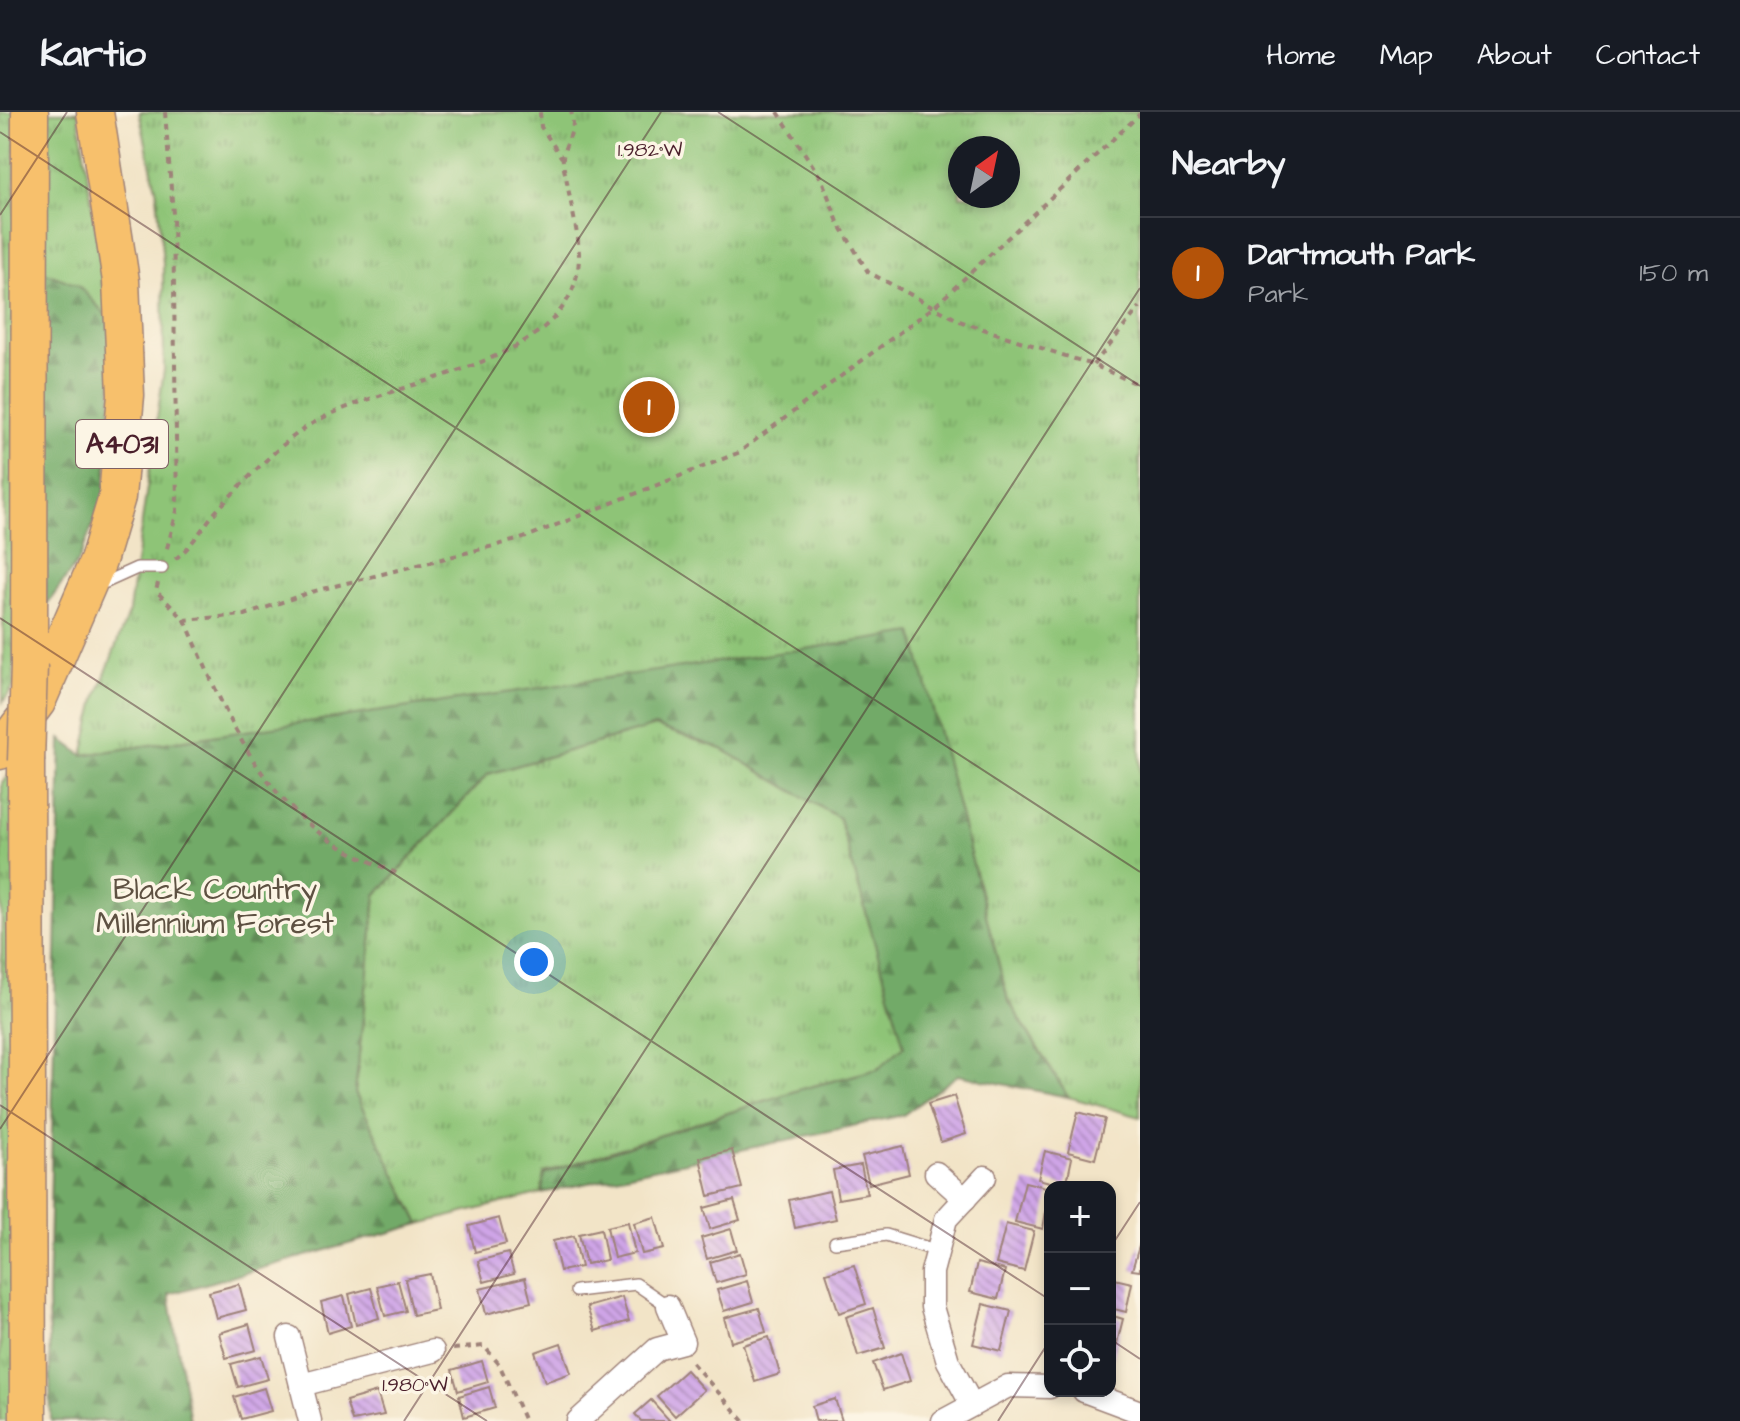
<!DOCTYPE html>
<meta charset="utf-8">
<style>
body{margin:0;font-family:"Architects Daughter",sans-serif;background:#242831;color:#f1f3f6}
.controls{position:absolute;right:24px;bottom:24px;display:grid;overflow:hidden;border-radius:16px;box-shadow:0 4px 12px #0003}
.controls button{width:72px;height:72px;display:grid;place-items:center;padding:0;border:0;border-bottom:2px solid #363941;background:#171b24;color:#f1f3f6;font:40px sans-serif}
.compass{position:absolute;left:948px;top:24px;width:72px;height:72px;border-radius:50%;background:#171b24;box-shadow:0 4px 12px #0003;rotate:33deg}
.you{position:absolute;left:534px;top:850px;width:28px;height:28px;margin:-20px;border:6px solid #fff;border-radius:50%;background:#1a73e8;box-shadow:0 0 0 12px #1a73e833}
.badge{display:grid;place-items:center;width:52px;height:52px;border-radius:50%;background:#b45309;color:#fff;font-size:26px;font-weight:700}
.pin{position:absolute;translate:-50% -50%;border:4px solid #fff;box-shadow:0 2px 8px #0006}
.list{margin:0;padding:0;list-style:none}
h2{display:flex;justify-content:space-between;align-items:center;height:104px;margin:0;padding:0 32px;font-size:34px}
h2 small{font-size:26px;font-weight:400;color:#9ea1a6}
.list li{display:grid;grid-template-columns:52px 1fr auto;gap:24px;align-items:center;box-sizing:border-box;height:112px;padding:0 32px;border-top:2px solid #363941}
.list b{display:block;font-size:30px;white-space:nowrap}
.list p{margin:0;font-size:26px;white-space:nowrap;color:#9ea1a6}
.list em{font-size:26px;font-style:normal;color:#9ea1a6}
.icon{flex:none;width:44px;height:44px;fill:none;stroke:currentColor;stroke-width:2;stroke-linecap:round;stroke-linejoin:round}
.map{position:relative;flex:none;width:1140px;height:1309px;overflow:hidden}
header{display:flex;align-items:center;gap:48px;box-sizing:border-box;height:112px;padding:0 40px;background:#171b24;border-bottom:2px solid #363941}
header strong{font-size:38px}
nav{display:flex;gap:44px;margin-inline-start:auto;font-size:28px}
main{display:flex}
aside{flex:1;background:#171b24}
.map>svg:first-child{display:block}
.grass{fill:url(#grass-tufts);stroke:#6c7251;stroke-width:2;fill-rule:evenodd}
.forest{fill:url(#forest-firs);stroke:#5e644a;stroke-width:2}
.building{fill:url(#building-back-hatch)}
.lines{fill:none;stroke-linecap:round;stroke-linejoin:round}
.service-casing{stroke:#9e8279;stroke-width:14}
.minor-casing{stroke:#9e8279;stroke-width:25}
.trunk-casing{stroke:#9e8279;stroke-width:39}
.path{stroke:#9e8279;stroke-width:4;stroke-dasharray:6 6;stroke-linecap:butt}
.service{stroke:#fff;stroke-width:11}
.minor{stroke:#fff;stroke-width:22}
.trunk{stroke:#f7c06c;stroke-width:36}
.trunk-bridge-casing{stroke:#9e8279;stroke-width:39;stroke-linecap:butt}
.trunk-bridge{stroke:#f7c06c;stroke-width:36}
.ticks{fill:none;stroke:#4a1f2b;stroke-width:2;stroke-opacity:0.45}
.labels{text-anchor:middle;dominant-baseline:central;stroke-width:7;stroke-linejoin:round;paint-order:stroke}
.shield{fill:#fcf5e5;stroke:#7f5f63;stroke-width:2}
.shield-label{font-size:28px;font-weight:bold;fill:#4a1f2b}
.park-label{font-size:30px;fill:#5e5142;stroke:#fcf5e5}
.ticks-label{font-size:20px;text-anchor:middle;fill:#4a1f2b;stroke:#fcf5e5;stroke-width:7;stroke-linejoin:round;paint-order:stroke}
</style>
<header>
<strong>Kartio</strong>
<nav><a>Home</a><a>Map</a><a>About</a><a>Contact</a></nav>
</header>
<main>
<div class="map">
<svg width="1140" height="1309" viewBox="0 0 1140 1309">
<defs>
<pattern id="grass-tufts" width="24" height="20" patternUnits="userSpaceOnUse" patternTransform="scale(2)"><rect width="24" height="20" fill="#8ec477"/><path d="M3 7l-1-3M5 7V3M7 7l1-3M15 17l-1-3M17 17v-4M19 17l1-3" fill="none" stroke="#769f62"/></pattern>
<pattern id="forest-firs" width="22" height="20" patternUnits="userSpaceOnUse" patternTransform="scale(2)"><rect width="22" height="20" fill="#72aa68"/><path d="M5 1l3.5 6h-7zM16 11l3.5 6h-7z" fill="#608a56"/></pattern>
<pattern id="building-back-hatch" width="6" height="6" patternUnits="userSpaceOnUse" patternTransform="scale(2)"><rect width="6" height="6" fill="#cfa5e7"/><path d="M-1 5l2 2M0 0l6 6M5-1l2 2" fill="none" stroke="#aa86bb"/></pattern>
</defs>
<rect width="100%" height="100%" fill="#fcf5e5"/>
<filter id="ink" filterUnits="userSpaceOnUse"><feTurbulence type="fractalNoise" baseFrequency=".0125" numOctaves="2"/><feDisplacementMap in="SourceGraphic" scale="16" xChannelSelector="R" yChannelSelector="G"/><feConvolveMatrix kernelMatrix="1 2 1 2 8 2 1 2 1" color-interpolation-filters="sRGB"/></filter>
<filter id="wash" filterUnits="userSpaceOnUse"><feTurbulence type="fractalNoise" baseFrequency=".006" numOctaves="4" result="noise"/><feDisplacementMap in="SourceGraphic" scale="32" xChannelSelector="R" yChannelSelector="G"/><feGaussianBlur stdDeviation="1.8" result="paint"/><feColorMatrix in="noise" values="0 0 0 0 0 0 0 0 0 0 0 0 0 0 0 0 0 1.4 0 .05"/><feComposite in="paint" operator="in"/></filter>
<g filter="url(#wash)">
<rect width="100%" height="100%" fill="#f2e4c7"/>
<g class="grass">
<path d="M 0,0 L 15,0 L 14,574 L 3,590 L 5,193 Z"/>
<path d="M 43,0 L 78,0 L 109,206 L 44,160 Z"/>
<path d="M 139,0 L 1140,0 L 1140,1005 L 1068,985 L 1008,888 L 913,522 L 83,643 L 96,587 L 129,499 L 164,258 L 163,151 L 157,81 ZM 960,36 L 1008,36 L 1008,84 L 960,84 Z"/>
<path d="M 655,614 L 722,637 L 839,706 L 905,934 L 878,957 L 798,978 L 544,1061 L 542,1081 L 420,1112 L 355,981 L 376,783 L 488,662 Z"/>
<path d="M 14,659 L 14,1309 L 0,1309 L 2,670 Z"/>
</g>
<g class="forest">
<path d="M 44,160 L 78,173 L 109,206 L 112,278 L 105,382 L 79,448 L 46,494 Z"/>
<path d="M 913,521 L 1008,888 L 1068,985 L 958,963 L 903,1003 L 542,1081 L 544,1062 L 798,978 L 878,957 L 904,934 L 839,706 L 722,637 L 655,614 L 488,662 L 376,783 L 355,981 L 420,1112 L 169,1182 L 190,1309 L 51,1309 L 48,1187 L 61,627 L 83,643 Z"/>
</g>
<g id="blocks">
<g class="building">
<path d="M 954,984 L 966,1022 L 941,1030 L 928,992 Z"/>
<path d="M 1078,1000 L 1105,1007 L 1095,1047 L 1068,1040 Z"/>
<path d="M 903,1034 L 909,1062 L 869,1072 L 862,1044 Z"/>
<path d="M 732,1038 L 742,1076 L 709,1084 L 700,1046 Z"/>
<path d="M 1045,1039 L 1072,1046 L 1066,1074 L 1038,1067 Z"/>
<path d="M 861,1053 L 867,1082 L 838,1087 L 833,1058 Z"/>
<path d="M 1025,1070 L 1050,1076 L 1043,1117 L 1015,1110 Z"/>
<path d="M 829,1079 L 836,1107 L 795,1116 L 789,1088 Z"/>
<path d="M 734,1088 L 740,1108 L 710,1117 L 704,1096 Z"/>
<path d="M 655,1105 L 664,1137 L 642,1142 L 634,1111 Z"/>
<path d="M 499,1106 L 506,1132 L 475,1140 L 469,1114 Z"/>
<path d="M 628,1110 L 635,1141 L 614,1146 L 607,1115 Z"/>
<path d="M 1006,1112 L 1034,1119 L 1024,1159 L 996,1152 Z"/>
<path d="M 601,1117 L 607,1148 L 586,1152 L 579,1122 Z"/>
<path d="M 731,1117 L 737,1138 L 707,1147 L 701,1126 Z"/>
<path d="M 574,1124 L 581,1155 L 560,1159 L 553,1129 Z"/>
<path d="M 1140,1131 L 1140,1159 L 1132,1158 Z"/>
<path d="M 508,1141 L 514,1162 L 484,1170 L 478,1149 Z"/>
<path d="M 740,1141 L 746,1162 L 716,1171 L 710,1150 Z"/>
<path d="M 977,1151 L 1005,1158 L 998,1187 L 970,1180 Z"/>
<path d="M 854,1153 L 866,1192 L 839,1201 L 826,1161 Z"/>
<path d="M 430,1162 L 437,1198 L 413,1203 L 405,1167 Z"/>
<path d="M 525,1166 L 531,1190 L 486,1202 L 480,1177 Z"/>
<path d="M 1110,1166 L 1132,1171 L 1126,1200 L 1110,1196 Z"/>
<path d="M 398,1169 L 406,1199 L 385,1204 L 377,1174 Z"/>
<path d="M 747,1169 L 753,1190 L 724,1199 L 717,1178 Z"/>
<path d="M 239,1172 L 246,1198 L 216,1206 L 209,1180 Z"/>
<path d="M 371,1176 L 379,1206 L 356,1213 L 349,1182 Z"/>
<path d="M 344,1184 L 351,1214 L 328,1221 L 321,1190 Z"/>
<path d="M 622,1185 L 629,1209 L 595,1219 L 587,1195 Z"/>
<path d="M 983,1192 L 1011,1199 L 1001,1239 L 973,1232 Z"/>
<path d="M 759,1196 L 766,1220 L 731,1230 L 724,1206 Z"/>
<path d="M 873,1196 L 885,1236 L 858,1244 L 846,1205 Z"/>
<path d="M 1110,1203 L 1123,1207 L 1113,1247 L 1110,1246 Z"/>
<path d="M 249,1212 L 256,1238 L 226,1246 L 219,1221 Z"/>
<path d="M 769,1225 L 780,1262 L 755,1270 L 743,1233 Z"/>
<path d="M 561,1231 L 571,1261 L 545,1270 L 535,1240 Z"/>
<path d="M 901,1241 L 910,1269 L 883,1278 L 873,1251 Z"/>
<path d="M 261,1244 L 268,1267 L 238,1275 L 231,1252 Z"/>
<path d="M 482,1249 L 488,1270 L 458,1279 L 452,1258 Z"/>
<path d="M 686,1258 L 704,1278 L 675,1304 L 657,1284 Z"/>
<path d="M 489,1275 L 495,1296 L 464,1305 L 459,1284 Z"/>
<path d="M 264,1276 L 271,1299 L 241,1307 L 234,1285 Z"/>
<path d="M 377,1280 L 384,1303 L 352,1309 L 346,1289 Z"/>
<path d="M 835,1287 L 842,1309 L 816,1309 L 812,1294 Z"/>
<path d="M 651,1288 L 670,1309 L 641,1309 L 635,1302 Z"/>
</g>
</g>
</g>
<g filter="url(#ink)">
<use href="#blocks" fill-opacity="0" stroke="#9e8279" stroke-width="2"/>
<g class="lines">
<defs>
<g id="service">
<path d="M 98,466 L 106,470 L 137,456 L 162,456"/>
<path d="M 835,1130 L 886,1123 L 938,1139"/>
<path d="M 576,1179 L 636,1172 L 668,1194"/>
</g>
<g id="minor">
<path d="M 936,1061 L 965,1087"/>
<path d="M 289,1225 L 310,1309"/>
<path d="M 301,1273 L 433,1239"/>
<path d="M 1084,1279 L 1140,1300"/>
<path d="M 972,1293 L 948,1249 L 932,1195 L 932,1160 L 946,1107 L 985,1065"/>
<path d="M 578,1309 L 657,1237 L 683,1230 L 668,1194"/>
<path d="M 943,1309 L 1008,1274 L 1050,1275"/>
</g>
<g id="trunk">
<path d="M 29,553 L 30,0"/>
<path d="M 0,639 L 37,590 L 98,449 L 117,385 L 126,283 L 121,169 L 95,0"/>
<path d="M 26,649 L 28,1309"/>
</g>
</defs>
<use href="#service" class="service-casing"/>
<use href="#minor" class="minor-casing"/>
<use href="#trunk" class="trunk-casing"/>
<g class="path">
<path d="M 165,0 L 173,102 L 177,399 L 166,440"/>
<path d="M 540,0 L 541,15 L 562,46"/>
<path d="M 778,0 L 822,68 L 838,110 L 868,160 L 962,210 L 1093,253 L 1140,273"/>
<path d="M 1093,253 L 1140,195"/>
<path d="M 175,447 C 193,434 204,412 219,396 C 243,371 270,342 298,321 C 373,263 580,264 579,142 C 578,119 571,94 567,70 C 566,63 562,53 563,46 C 564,29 578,19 571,0"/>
<path d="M 158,471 L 156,479 L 185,508 L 245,503 L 311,480 L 521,427 L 738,341 L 935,194 L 1140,2"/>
<path d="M 185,508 C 221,589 250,671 325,725 C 345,740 373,750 396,761"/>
<path d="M 453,1237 L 484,1234 L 499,1252 L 525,1309"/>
<path d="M 692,1251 L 744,1309"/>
</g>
<use href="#service" class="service"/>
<use href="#minor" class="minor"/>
<use href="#trunk" class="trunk"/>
<defs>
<path id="trunk-bridge" d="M 26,649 L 29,553"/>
</defs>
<use href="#trunk-bridge" class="trunk-bridge-casing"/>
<use href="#trunk-bridge" class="trunk-bridge"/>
</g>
</g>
<path class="ticks" d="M 718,0 L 1140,274M 0,20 L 1140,760M 0,103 L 67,0M 0,506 L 1050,1188M 0,993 L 487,1309M 0,1017 L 661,0M 1110,1136 L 1140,1090M 1110,1227 L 1140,1247M 404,1309 L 1140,176M 998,1309 L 1050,1228"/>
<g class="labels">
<rect class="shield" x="76" y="308" width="92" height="48" rx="6"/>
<g class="shield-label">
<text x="122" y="332">A4031</text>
</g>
<g class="park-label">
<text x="215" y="778">Black Country<tspan x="215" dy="34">Millennium Forest</tspan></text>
</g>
</g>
<g class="ticks-label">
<text x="650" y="44">1.982°W</text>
<text x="415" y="1279">1.980°W</text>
</g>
</svg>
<div class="controls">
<button>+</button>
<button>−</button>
<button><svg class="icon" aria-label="locate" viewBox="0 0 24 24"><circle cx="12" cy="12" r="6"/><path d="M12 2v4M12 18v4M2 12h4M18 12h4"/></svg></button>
</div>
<svg class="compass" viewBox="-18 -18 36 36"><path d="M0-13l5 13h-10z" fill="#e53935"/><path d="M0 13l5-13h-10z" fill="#9ea1a6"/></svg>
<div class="you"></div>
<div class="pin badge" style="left:649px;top:295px">1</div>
</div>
<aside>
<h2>Nearby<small></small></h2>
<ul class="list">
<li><span class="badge">1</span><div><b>Dartmouth Park</b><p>Park</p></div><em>150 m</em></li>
</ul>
</aside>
</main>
